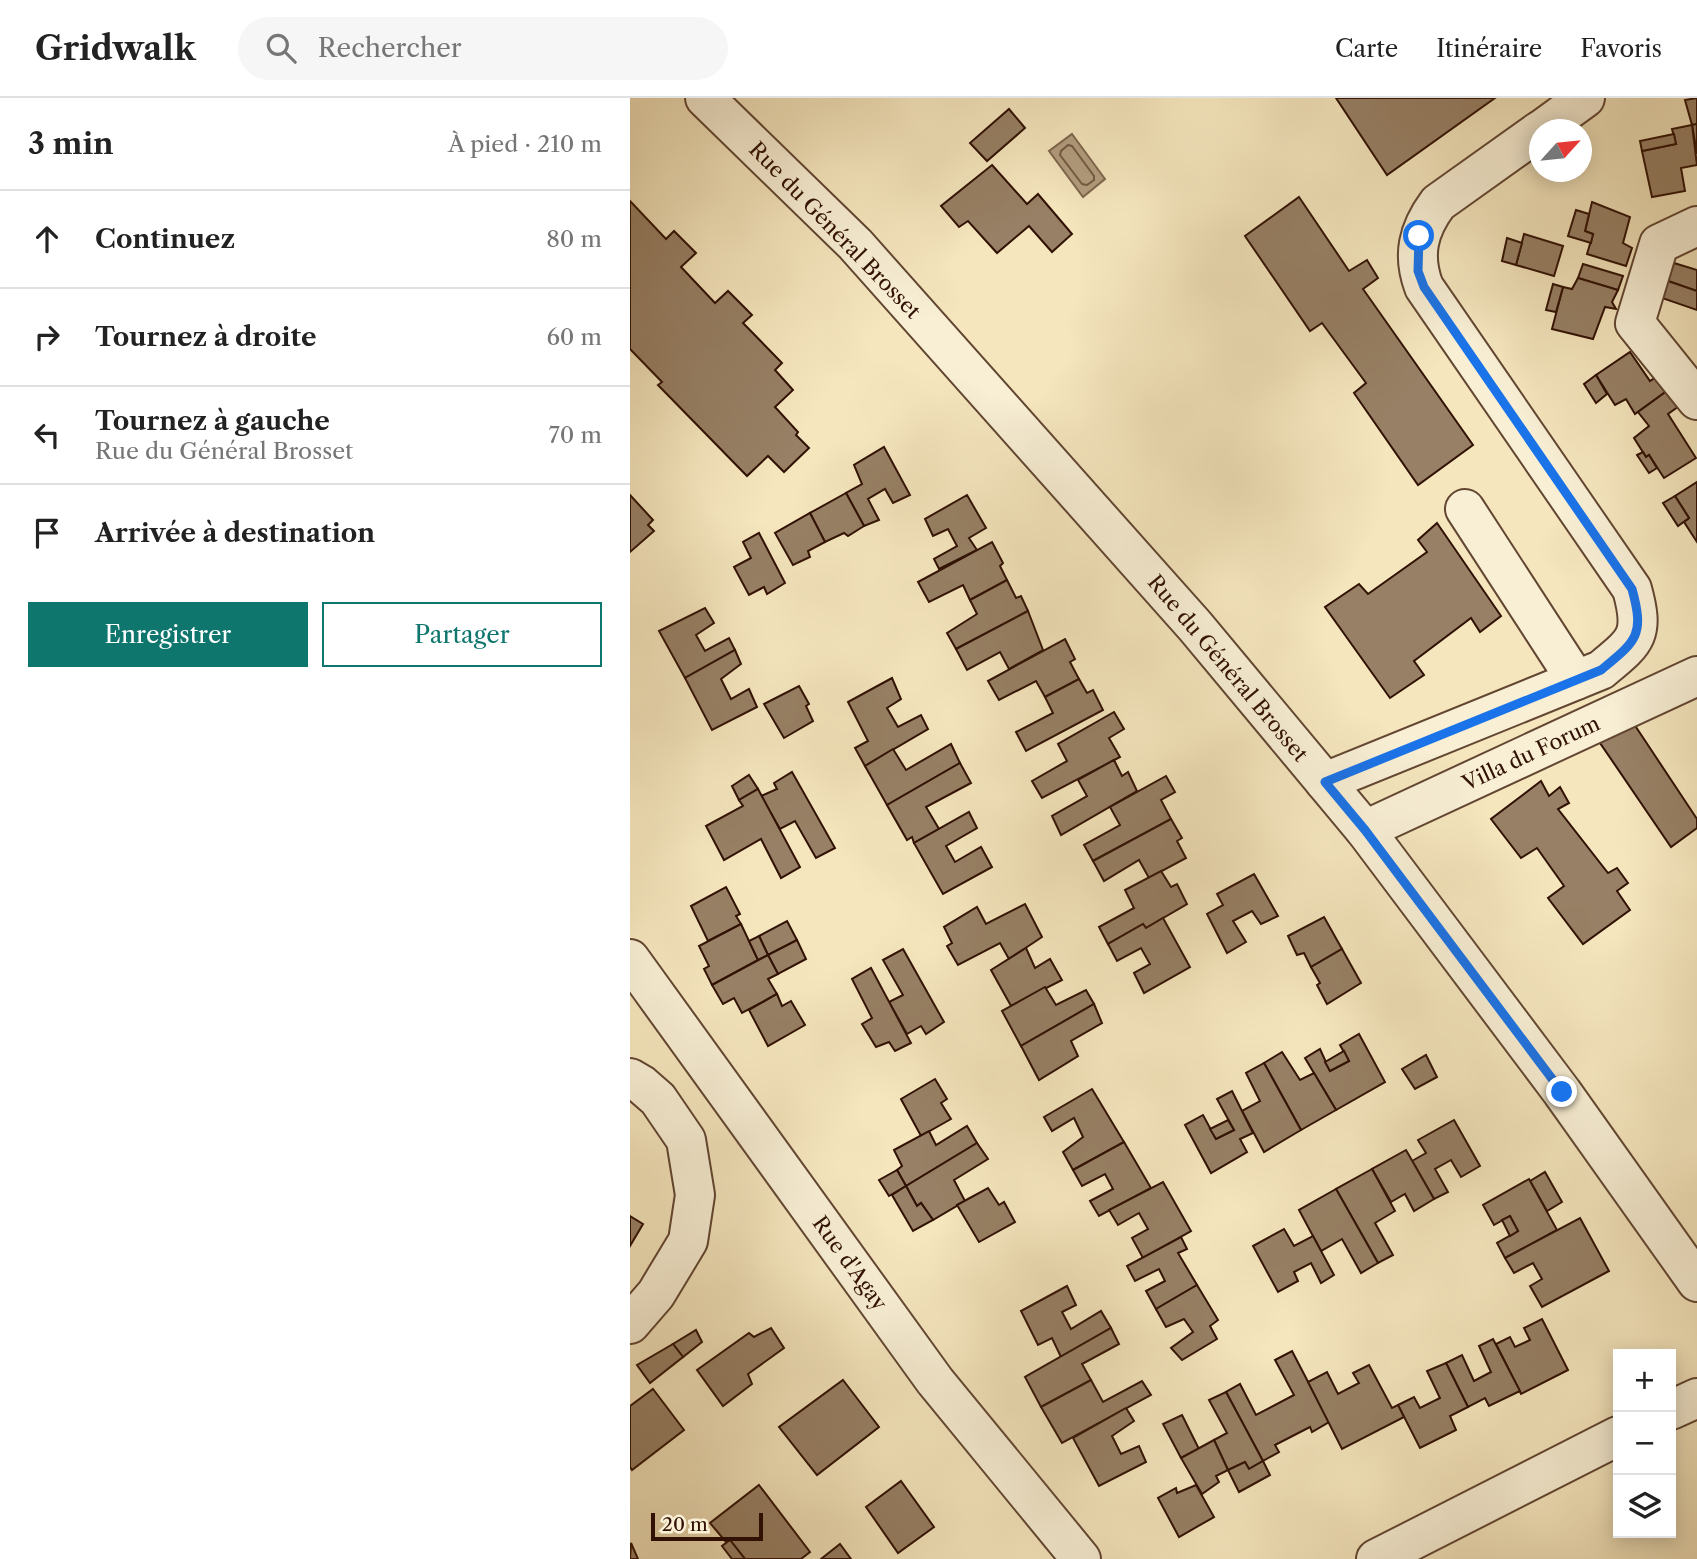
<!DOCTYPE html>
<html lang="fr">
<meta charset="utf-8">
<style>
body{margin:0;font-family:"Libre Caslon Text",serif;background:#f6f6f6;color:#222}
.controls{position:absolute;right:21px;bottom:21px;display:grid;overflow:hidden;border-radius:0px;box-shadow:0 4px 18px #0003}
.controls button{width:63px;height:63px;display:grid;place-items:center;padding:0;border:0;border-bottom:2px solid #e0e0e0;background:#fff;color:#222;font:35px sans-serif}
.compass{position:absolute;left:899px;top:21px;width:63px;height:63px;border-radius:50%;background:#fff;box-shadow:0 4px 18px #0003;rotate:63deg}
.scale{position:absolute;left:21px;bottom:18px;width:112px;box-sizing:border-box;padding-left:7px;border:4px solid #311104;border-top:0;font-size:19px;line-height:24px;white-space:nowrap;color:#311104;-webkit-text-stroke:5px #f8efd5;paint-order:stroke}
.stop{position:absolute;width:21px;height:21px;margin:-16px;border:5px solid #1a73e8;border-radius:50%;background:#fff}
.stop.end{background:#1a73e8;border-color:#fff;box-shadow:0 2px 7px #0008}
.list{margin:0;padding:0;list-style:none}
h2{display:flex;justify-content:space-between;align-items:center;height:91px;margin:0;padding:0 28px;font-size:30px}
h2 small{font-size:23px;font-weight:400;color:#767676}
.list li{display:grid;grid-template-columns:46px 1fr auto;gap:21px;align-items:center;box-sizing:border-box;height:98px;padding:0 28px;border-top:2px solid #e0e0e0}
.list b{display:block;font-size:26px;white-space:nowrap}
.list p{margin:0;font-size:23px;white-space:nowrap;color:#767676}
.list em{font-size:23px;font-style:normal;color:#767676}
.actions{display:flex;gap:14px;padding:21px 28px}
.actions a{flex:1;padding:16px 0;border:2px solid #0f766e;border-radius:0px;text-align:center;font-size:24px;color:#0f766e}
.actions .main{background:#0f766e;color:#fff}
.icon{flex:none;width:38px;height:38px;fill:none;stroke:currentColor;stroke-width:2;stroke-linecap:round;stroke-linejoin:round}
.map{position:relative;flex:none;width:1067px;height:1461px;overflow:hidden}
header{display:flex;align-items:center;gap:42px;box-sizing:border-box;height:98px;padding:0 35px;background:#fff;border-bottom:2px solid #e0e0e0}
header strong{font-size:33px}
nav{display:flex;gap:38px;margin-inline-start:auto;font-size:24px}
.search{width:490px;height:63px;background:#f6f6f6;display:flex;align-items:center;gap:18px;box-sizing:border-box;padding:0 24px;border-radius:38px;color:#767676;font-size:26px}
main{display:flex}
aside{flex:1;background:#fff}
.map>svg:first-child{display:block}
.water{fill:#b29e7f;stroke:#7e664e;stroke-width:2}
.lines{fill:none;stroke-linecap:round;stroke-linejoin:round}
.shore{stroke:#725842;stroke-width:2}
.building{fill:#978065;stroke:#311104;stroke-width:2}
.minor-casing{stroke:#624632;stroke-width:42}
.minor{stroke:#f8efd5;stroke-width:38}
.route{stroke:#1a73e8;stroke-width:9}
.labels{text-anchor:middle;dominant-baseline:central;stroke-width:6;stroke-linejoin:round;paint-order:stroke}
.street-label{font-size:21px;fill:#311104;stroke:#f8efd5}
</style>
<header>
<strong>Gridwalk</strong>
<div class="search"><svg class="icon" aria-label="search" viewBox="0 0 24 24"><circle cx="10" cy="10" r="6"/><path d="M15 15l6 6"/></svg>Rechercher</div>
<nav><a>Carte</a><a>Itinéraire</a><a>Favoris</a></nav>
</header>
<main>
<aside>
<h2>3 min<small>À pied · 210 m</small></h2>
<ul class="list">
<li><svg class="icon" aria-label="ahead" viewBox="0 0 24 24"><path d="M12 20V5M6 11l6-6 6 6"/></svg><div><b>Continuez</b></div><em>80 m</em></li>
<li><svg class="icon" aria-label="right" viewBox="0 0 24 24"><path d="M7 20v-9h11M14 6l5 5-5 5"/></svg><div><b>Tournez à droite</b></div><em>60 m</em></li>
<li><svg class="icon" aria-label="left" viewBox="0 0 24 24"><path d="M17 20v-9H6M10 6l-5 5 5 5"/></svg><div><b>Tournez à gauche</b><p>Rue du Général Brosset</p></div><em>70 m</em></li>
<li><svg class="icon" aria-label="arrive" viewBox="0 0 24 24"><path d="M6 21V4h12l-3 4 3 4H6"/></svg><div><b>Arrivée à destination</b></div></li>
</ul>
<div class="actions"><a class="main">Enregistrer</a><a>Partager</a></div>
</aside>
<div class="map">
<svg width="1067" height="1461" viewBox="0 0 1067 1461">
<rect width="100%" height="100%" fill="#f5e6be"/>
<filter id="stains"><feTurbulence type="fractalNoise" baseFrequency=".00286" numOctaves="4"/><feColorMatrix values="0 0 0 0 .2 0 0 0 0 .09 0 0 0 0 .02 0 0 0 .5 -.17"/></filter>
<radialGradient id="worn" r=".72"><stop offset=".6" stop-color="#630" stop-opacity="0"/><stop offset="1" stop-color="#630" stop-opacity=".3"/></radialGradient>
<path class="water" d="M 442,36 L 475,81 L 453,99 L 419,53 Z"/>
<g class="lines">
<path class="shore" d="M 438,47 L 442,48 L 464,78 L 464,82 L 457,87 L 452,86 L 430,57 L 431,53 Z"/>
</g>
<g class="building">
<path d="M 706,0 L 865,0 L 757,77 Z"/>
<path d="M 1067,0 L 1067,26 L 1062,27 L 1055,2 Z"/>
<path d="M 379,11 L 395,30 L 357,63 L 340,45 Z"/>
<path d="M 1067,26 L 1067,56 L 1062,27 Z"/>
<path d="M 1062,27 L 1067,67 L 1051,70 L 1055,93 L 1022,99 L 1012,53 L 1046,46 L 1042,31 Z"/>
<path d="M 1044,36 L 1046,46 L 1012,53 L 1010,43 Z"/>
<path d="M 362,67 L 397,106 L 408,96 L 442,136 L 422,154 L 399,128 L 367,155 L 338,123 L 329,129 L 311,108 Z"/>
<path d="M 669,99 L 719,173 L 737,162 L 748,180 L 733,191 L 843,347 L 788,387 L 724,295 L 736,285 L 692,225 L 680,233 L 615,138 Z"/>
<path d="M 0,103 L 36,141 L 44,133 L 66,155 L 51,169 L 85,205 L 98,193 L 122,217 L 113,225 L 152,265 L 145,272 L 163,292 L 145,309 L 168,334 L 166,337 L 179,350 L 154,374 L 138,358 L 117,378 L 28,287 L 32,284 L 0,251 Z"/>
<path d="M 962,104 L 1000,119 L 993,145 L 1002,150 L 996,168 L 957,156 L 963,136 L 955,133 Z"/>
<path d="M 946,112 L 959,116 L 955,133 L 963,136 L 961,145 L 938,138 Z"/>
<path d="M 894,136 L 933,148 L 924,178 L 886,167 Z"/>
<path d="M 877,140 L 892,145 L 886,167 L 872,163 Z"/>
<path d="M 1044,165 L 1067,172 L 1067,193 L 1038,183 Z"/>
<path d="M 953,166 L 993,178 L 988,192 L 948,180 Z"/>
<path d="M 948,180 L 988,192 L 982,204 L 986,211 L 975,209 L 963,241 L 922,231 L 933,189 L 942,191 Z"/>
<path d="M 1038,183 L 1067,193 L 1067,212 L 1032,200 Z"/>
<path d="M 923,186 L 933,189 L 926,214 L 916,212 Z"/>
<path d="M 1000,254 L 1020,283 L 1032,275 L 1041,290 L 1005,316 L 996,301 L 985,307 L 966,277 Z"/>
<path d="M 966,277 L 977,296 L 966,305 L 954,286 Z"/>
<path d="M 1041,290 L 1052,306 L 1038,316 L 1066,360 L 1034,380 L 1019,357 L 1016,359 L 1004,340 L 1019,328 L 1008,314 Z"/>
<path d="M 254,349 L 280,397 L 263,405 L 255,391 L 238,401 L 249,422 L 234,428 L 216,395 L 232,386 L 224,367 Z"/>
<path d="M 1013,354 L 1016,359 L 1019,357 L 1027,370 L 1019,375 L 1007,357 Z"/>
<path d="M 1067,384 L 1067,444 L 1054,424 L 1059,420 L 1045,398 Z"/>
<path d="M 216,395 L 234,428 L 218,438 L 214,435 L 195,444 L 180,415 Z"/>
<path d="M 0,397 L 23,422 L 18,427 L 24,433 L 0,454 Z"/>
<path d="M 337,397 L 356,430 L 339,440 L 347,452 L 309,471 L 304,461 L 327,448 L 318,431 L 303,438 L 295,421 Z"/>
<path d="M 1045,398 L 1059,420 L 1048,428 L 1033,405 Z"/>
<path d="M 180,415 L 195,444 L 178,453 L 180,459 L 163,467 L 145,435 Z"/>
<path d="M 807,425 L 871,518 L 850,534 L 841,520 L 784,563 L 794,577 L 760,600 L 695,509 L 729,486 L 738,496 L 797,454 L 788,442 Z"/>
<path d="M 129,435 L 155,485 L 137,496 L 134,489 L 119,497 L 104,469 L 121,460 L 113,444 Z"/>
<path d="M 362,444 L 373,465 L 370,468 L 377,482 L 340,502 L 333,487 L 299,504 L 288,484 Z"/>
<path d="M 377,482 L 386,500 L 391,498 L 398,513 L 326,551 L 317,535 L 347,516 L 340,502 Z"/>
<path d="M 75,510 L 84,525 L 66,537 L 75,553 L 99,540 L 105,552 L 55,580 L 29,533 Z"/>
<path d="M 398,513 L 413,552 L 379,571 L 370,554 L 337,572 L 326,551 Z"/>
<path d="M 435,541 L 445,561 L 440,564 L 449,581 L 415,599 L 406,583 L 369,602 L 358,583 Z"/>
<path d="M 105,552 L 111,566 L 91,581 L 101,601 L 119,591 L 127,609 L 82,632 L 55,580 Z"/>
<path d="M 262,580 L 271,601 L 257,610 L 268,629 L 291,617 L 298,631 L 235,668 L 225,650 L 238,643 L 218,604 Z"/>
<path d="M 449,581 L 457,595 L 463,592 L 473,612 L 396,653 L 386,634 L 423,615 L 415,599 Z"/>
<path d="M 169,588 L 179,606 L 176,608 L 183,623 L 154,640 L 134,606 Z"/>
<path d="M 484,614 L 494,631 L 479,640 L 490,659 L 412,700 L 402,683 L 437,663 L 428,646 Z"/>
<path d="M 1002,623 L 1067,721 L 1067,730 L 1041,749 L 968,642 Z"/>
<path d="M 321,646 L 330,665 L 257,707 L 235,668 L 263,651 L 276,672 Z"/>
<path d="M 484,662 L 492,678 L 498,674 L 507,693 L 431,737 L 422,718 L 457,698 L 448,682 Z"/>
<path d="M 330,665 L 341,685 L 296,709 L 309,731 L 284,745 L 282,739 L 277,742 L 257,707 Z"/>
<path d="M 162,674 L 205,750 L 186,760 L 165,723 L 150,731 L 131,698 L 147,691 L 144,685 Z"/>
<path d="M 119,677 L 128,691 L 109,702 L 102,688 Z"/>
<path d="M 536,678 L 545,694 L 531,702 L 541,721 L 463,763 L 454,747 L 490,727 L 480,709 Z"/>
<path d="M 911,683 L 919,698 L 930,689 L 939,705 L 928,711 L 978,775 L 987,770 L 998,785 L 987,793 L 1000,812 L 953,846 L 918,800 L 934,788 L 907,750 L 891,760 L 861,721 Z"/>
<path d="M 128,691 L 170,769 L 151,780 L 131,741 L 94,762 L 76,728 L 113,708 L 109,702 Z"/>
<path d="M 339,714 L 347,730 L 316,748 L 325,764 L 351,749 L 362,769 L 313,796 L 284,745 Z"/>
<path d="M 541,721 L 552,740 L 547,743 L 556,760 L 519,780 L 509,762 L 474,783 L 463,763 Z"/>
<path d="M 531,773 L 541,789 L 547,786 L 557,806 L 516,830 L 513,826 L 478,846 L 469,829 L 504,810 L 495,792 Z"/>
<path d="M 624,776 L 648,818 L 631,826 L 622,813 L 603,823 L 616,844 L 597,855 L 577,816 L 593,807 L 587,796 Z"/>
<path d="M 96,789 L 110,816 L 106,818 L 111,826 L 78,843 L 61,808 Z"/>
<path d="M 395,806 L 412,839 L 379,861 L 370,845 L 328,867 L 317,848 L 322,845 L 314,829 L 347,809 L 356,826 Z"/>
<path d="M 694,819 L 712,851 L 681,869 L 674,855 L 667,857 L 658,838 Z"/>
<path d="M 533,820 L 560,869 L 514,895 L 504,875 L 520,866 L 511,850 L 487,863 L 478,846 L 513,826 L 516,830 Z"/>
<path d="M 157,823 L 167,842 L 138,857 L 129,838 Z"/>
<path d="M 111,826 L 128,862 L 82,887 L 74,871 L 79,868 L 69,848 Z"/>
<path d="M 129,838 L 138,857 L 128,862 L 119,843 Z"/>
<path d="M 167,842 L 176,861 L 148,876 L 138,857 Z"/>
<path d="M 396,850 L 405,870 L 420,861 L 432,882 L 381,908 L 361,872 Z"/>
<path d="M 273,851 L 314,924 L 296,936 L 291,928 L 277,936 L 259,904 L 273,897 L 253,862 Z"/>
<path d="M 712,851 L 731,885 L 697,906 L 687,887 L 690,885 L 681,869 Z"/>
<path d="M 138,857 L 148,876 L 138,881 L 147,896 L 112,915 L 104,900 L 93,906 L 82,887 Z"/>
<path d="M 241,870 L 281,945 L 265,953 L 259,944 L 246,949 L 232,926 L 242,920 L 222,881 Z"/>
<path d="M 415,889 L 426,907 L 456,892 L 464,906 L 391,948 L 372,913 Z"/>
<path d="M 147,896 L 152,908 L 161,903 L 175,927 L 138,948 L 119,912 Z"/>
<path d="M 464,906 L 472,925 L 441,943 L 448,958 L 409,982 L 391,948 Z"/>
<path d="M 729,936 L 755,984 L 706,1012 L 675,960 L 690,951 L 700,973 L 719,963 L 710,947 Z"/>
<path d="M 714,953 L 719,963 L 700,973 L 695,964 Z"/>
<path d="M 652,954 L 670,982 L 684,975 L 706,1012 L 671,1032 L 634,965 Z"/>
<path d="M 796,957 L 807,979 L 785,991 L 772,971 Z"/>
<path d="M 634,965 L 671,1032 L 634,1054 L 612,1013 L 630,1003 L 616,975 Z"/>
<path d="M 305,981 L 317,1001 L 311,1005 L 321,1021 L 291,1038 L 271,1001 Z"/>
<path d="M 462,991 L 494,1044 L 443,1072 L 433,1054 L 453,1039 L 444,1020 L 422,1033 L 414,1019 Z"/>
<path d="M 602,993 L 623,1035 L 610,1041 L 617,1054 L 581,1075 L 555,1027 L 573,1017 L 586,1041 L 604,1032 L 587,1001 Z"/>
<path d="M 598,1022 L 604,1032 L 586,1041 L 580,1031 Z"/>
<path d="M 824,1022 L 850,1068 L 831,1079 L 821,1062 L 805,1071 L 818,1094 L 804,1101 L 782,1063 L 796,1055 L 788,1042 Z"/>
<path d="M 337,1028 L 347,1045 L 276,1088 L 267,1072 L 272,1068 L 264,1052 L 299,1033 L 306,1047 Z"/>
<path d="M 494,1044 L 521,1090 L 469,1118 L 460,1103 L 483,1091 L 475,1076 L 452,1088 L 443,1072 Z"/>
<path d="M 347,1045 L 358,1061 L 324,1082 L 335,1103 L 303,1122 L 291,1105 L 287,1108 L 276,1088 Z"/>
<path d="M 776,1052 L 804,1101 L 784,1113 L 775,1096 L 761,1104 L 742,1071 Z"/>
<path d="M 742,1071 L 765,1113 L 745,1125 L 763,1157 L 748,1165 L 706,1091 Z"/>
<path d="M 267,1072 L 276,1088 L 259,1098 L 249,1082 Z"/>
<path d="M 915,1074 L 932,1104 L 917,1113 L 900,1083 Z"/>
<path d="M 899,1081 L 927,1132 L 875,1160 L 867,1145 L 888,1133 L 880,1118 L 864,1127 L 853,1107 Z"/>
<path d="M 533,1084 L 561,1133 L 513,1160 L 502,1140 L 518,1131 L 509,1115 L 488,1127 L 479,1112 Z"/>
<path d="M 276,1088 L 287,1108 L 291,1105 L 303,1122 L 283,1133 L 262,1097 Z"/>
<path d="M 358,1090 L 369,1107 L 374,1104 L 385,1124 L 349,1144 L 327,1107 Z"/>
<path d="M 706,1091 L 748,1165 L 731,1175 L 712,1141 L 691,1153 L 669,1112 Z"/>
<path d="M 0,1118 L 13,1126 L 0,1148 Z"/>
<path d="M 880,1118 L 888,1133 L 880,1138 L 872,1122 Z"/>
<path d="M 950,1120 L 979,1173 L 912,1209 L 900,1188 L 912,1181 L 903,1165 L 884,1175 L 875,1160 Z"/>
<path d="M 654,1131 L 664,1148 L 683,1138 L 704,1177 L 691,1185 L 681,1165 L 664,1174 L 668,1183 L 648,1194 L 623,1148 Z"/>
<path d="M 551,1139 L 557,1151 L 548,1155 L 567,1187 L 526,1211 L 516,1193 L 535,1183 L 529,1171 L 505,1183 L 497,1168 Z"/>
<path d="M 567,1187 L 588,1222 L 580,1228 L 587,1241 L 552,1262 L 541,1250 L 563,1234 L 554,1221 L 536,1229 L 526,1211 Z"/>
<path d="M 437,1188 L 446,1207 L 432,1214 L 441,1231 L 471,1213 L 481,1230 L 431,1259 L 422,1240 L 408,1247 L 391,1213 Z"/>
<path d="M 912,1221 L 938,1272 L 891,1296 L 866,1246 L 880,1239 L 885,1249 L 900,1242 L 894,1230 Z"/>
<path d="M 141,1230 L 154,1250 L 118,1276 L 122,1286 L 93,1308 L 67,1272 L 119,1235 L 124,1239 Z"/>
<path d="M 481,1230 L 489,1246 L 452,1266 L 461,1282 L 411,1309 L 395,1279 Z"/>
<path d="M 66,1232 L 72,1244 L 53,1259 L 43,1246 Z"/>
<path d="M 863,1241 L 890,1293 L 859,1308 L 855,1300 L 838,1309 L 816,1265 L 832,1257 L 844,1283 L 861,1274 L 849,1248 Z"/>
<path d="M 43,1246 L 53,1259 L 20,1285 L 7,1267 Z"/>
<path d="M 662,1253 L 699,1324 L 682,1334 L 680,1329 L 645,1347 L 649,1354 L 633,1363 L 596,1294 L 610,1286 L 626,1317 L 664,1297 L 645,1262 Z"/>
<path d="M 816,1265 L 838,1309 L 820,1318 L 826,1332 L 790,1350 L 768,1307 L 784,1299 L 790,1310 L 810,1300 L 797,1273 Z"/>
<path d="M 739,1267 L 762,1310 L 768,1307 L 774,1319 L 712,1351 L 678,1284 L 697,1274 L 708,1296 L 729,1285 L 723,1275 Z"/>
<path d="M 213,1282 L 249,1329 L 187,1377 L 149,1329 Z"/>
<path d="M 461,1282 L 473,1304 L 512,1283 L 521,1297 L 432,1345 L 411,1309 Z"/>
<path d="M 23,1291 L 54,1332 L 2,1372 L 0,1369 L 0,1308 Z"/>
<path d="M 596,1294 L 633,1363 L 619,1371 L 615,1364 L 598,1372 L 584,1342 L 597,1335 L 579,1302 Z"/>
<path d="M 496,1310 L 504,1323 L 482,1338 L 491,1356 L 509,1348 L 516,1364 L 469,1388 L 443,1340 Z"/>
<path d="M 552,1317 L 569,1351 L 551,1360 L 533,1326 Z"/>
<path d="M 584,1342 L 598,1372 L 586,1378 L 589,1384 L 572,1396 L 551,1360 Z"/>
<path d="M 633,1363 L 640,1377 L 609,1394 L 598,1372 L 615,1364 L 619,1371 Z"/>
<path d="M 271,1383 L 304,1429 L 268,1455 L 236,1409 Z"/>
<path d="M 129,1387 L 180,1454 L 171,1461 L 115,1461 L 100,1442 L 96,1444 L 80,1425 Z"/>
<path d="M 566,1387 L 584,1419 L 549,1439 L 528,1400 L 546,1390 L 547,1395 Z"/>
<path d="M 100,1442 L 115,1461 L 102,1461 L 92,1448 Z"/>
<path d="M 1,1445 L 8,1461 L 0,1461 Z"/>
<path d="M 210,1446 L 221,1461 L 191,1461 Z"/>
</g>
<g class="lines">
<defs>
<g id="minor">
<path d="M 75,0 L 225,146 L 565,528 L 735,732 L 932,994 L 1067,1184"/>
<path d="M 911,32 L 955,0"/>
<path d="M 1067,128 L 1029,146 L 1005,225 L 1067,302"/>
<path d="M 835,411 L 946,582"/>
<path d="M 695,684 L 971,572 C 1006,543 1015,538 1002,491 L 794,189 C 782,157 788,132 808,105 L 909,33"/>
<path d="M 735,732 L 1067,578"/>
<path d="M 0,861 L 305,1283 L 451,1461"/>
<path d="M 0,980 L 12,987 L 28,1001 L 56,1042 L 65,1097 L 58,1143 L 26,1196 L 0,1226"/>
<path d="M 1041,1312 L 1067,1300"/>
<path d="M 746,1461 L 988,1338"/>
</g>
</defs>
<use href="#minor" class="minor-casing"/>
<use href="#minor" class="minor"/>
</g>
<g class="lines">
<path class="route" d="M 789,138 L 788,173 L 794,189 L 1002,491 C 1015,538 1006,543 971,572 L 695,684 L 735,732 L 932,994"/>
</g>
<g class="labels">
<g class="street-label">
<text transform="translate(205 132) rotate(46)">Rue du Général Brosset</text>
<text transform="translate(598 570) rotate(50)">Rue du Général Brosset</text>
<text transform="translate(901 655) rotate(-25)">Villa du Forum</text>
<text transform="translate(220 1165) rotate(54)">Rue d'Agay</text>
</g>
</g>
<rect width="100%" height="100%" filter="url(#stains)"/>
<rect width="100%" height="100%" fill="url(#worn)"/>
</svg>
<div class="controls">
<button>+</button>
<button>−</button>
<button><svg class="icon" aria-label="layers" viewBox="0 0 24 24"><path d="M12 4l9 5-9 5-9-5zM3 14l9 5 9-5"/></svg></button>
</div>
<svg class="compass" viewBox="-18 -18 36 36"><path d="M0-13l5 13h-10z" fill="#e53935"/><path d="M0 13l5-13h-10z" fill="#767676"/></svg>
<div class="scale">20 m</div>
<div class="stop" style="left:789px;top:138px"></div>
<div class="stop end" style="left:932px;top:994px"></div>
</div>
</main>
